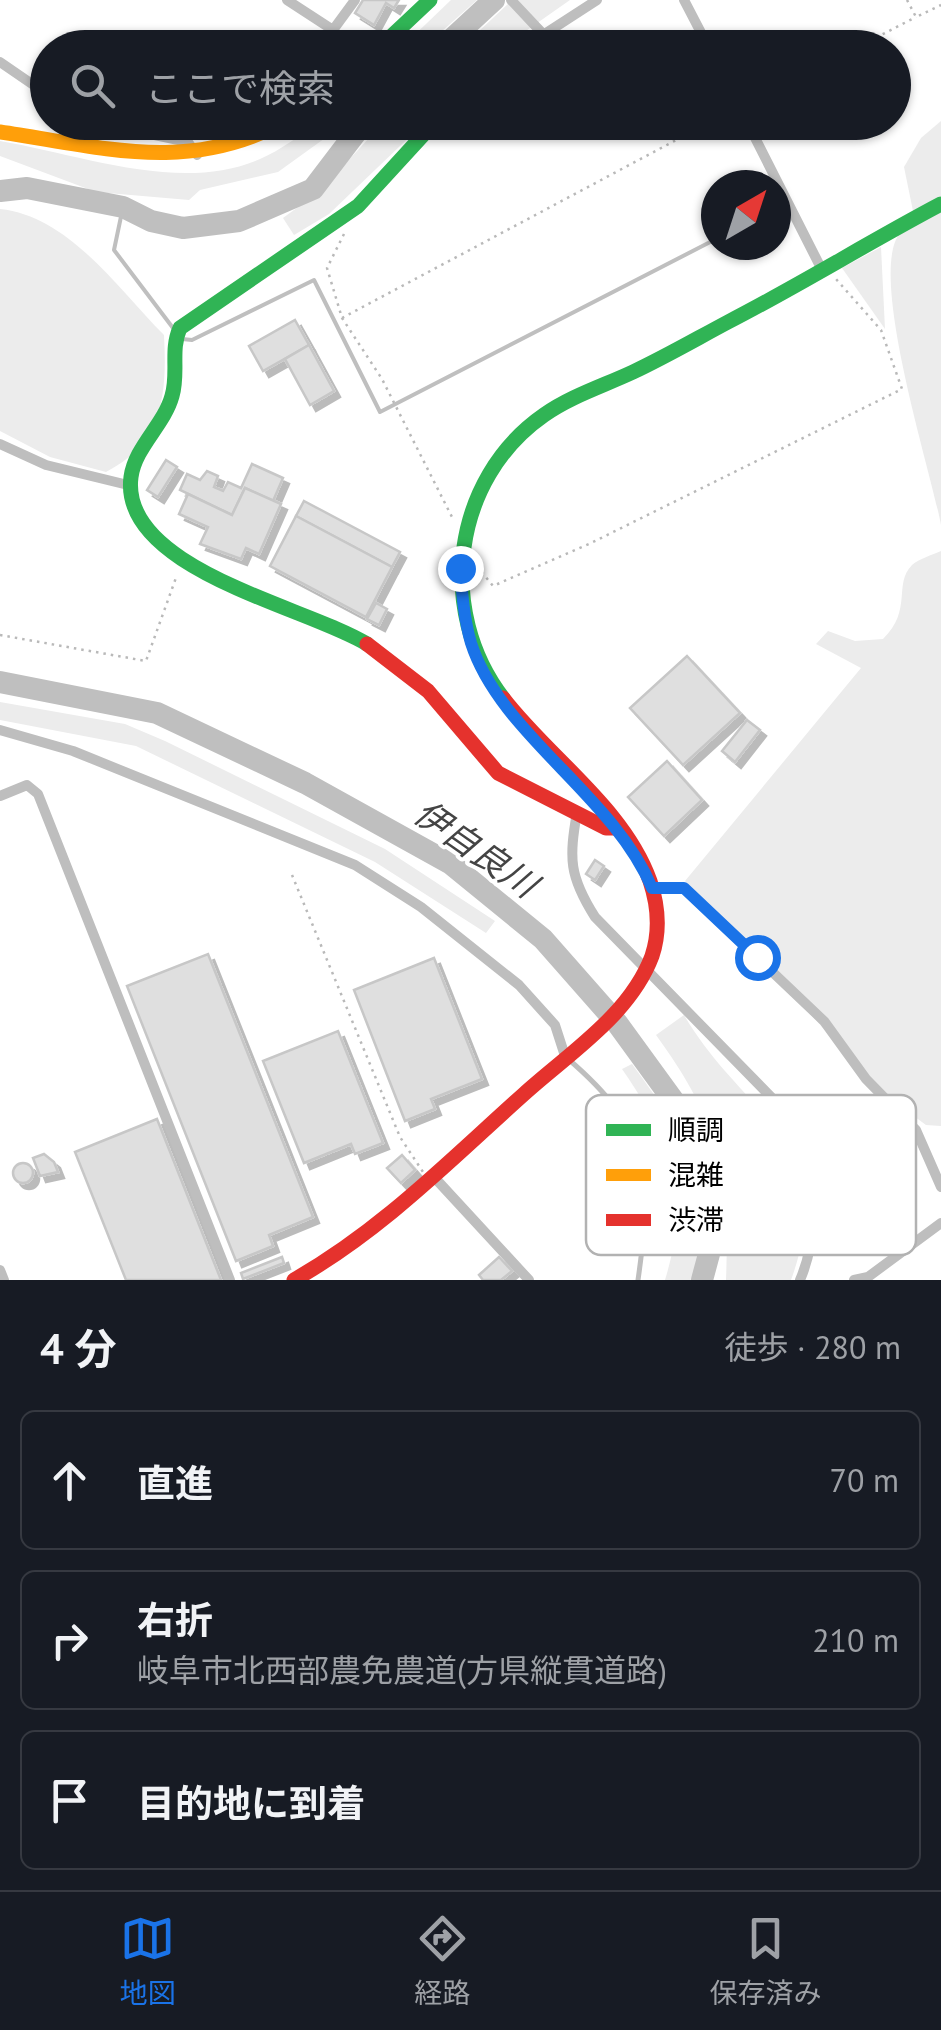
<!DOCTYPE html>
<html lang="ja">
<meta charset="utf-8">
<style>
body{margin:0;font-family:"PT Sans","Noto Sans JP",sans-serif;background:#242831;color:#f1f3f6}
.compass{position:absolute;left:701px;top:170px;width:90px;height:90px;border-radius:50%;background:#171b24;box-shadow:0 2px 8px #0004;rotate:39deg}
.stop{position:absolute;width:30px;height:30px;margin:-22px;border:8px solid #1a73e8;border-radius:50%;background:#fff}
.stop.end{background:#1a73e8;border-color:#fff;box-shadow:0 2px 10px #0008}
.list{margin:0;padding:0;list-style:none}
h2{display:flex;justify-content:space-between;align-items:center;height:130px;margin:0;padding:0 40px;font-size:42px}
h2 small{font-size:32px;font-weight:400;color:#9ea1a6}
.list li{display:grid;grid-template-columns:65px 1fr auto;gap:30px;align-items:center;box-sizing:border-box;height:140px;margin:0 20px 20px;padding:0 20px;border:2px solid #363941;border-radius:15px}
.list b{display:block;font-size:38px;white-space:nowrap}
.list p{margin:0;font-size:32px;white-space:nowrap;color:#9ea1a6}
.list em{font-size:32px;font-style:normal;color:#9ea1a6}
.icon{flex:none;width:55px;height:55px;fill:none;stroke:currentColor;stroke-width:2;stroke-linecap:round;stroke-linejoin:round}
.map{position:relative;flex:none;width:941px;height:1280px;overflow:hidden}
.search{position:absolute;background:#171b24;box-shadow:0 2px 8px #0004;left:30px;right:30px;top:30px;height:110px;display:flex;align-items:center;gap:25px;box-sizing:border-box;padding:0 35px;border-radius:55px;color:#9ea1a6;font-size:38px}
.sheet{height:610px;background:#171b24}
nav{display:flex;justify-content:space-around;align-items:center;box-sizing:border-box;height:140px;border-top:2px solid #363941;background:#171b24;font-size:28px;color:#9ea1a6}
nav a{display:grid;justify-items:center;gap:5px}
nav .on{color:#1a73e8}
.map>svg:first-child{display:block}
.green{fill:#ececec}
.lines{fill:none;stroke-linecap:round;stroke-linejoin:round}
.stream{stroke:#bfbfbf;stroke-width:4}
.river{stroke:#bfbfbf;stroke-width:22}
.building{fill:#dfdfdf;stroke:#c7c7c7;stroke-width:2.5;filter:url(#shadow)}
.path{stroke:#b9b9b9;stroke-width:2.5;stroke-dasharray:2.5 5;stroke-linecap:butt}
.lane{stroke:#bebebe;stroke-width:5}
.street{stroke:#bebebe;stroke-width:10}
.fast{stroke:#30b455;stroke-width:15}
.slow{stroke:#ff9f0a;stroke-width:15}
.jam{stroke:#e5322d;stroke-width:15}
.route{stroke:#1a73e8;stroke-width:12}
.labels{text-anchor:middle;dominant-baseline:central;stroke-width:8;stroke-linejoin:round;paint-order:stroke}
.water-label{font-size:35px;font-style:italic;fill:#444;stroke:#fff}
.key{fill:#fff;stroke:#b2b2b2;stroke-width:2.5}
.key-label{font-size:28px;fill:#000}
</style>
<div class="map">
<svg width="941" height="1280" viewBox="0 0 941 1280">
<defs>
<filter id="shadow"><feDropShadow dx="6" dy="6" stdDeviation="0" flood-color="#0004"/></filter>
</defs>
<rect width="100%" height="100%" fill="#fff"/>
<g class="green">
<path d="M 451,0 L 477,0 L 424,47 L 402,47 Z"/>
<path d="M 512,0 L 570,0 L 503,47 L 461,48 Z"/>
<path d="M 941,121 L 941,196 L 913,211 L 904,167 L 921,138 Z"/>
<path d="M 320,123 L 346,123 L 278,172 L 200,190 L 189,200 L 96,192 L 0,156 L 0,141 C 79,154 181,194 260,159 C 281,150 301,134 320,123 Z"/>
<path d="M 383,123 L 424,123 L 329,214 L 294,235 L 283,218 L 320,191 Z"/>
<path d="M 0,209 C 69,216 118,289 164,335 C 167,393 164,443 106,472 L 50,457 L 0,431 Z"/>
<path d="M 941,212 L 941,525 C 931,470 867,273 900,233 C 908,223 929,217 941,212 Z"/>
<path d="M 881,247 L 885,329 L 842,268 Z"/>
<path d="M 941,551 L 941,1126 L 926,1125 L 888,1097 L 685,881 L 861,668 L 816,644 L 828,631 L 855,641 L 883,639 C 913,610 893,584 912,565 C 919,559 932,555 941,551 Z"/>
<path d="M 0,702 L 125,724 L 165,741 L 385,849 L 495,921 L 486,933 L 375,862 L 136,746 L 0,720 Z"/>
<path d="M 684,1015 C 744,1118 842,1140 791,1280 L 726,1280 C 730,1173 720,1123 656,1035 Z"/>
<path d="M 632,1064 C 661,1104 697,1150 701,1202 C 703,1227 697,1255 695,1280 L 665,1280 C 693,1188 674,1145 622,1069 Z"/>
</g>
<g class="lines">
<g class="stream">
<path d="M 123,207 L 114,250 L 173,328"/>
<path d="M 776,208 L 778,208"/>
<path d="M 182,339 L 192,340 L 314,280 L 380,412 L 716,239"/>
</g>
<g class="river">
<path d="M 442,48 L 494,0"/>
<path d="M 0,191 L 27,188 L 123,207 L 151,221 L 183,228 L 239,221 L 313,189 L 364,122"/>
<path d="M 0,682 L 157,713 L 305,783 L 451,864 L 543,939 L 617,1023 L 681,1111 L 709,1183 L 709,1254 L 702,1280"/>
</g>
</g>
<g class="building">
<path d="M 363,0 L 399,0 L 394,8 L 386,3 L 374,25 L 355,13 Z"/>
<path d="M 295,320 L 309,345 L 263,371 L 249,346 Z"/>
<path d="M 309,345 L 334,391 L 310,405 L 285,359 Z"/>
<path d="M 166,460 L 177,467 L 158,497 L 147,490 Z"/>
<path d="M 252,464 L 283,478 L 273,501 L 245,488 L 232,515 L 180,490 L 187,474 L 200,480 L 207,471 L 218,476 L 214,487 L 223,491 L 228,482 L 241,488 Z"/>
<path d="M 245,488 L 281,504 L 259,554 L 246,548 L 241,559 L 200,544 L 208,527 L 179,514 L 188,494 L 232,515 Z"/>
<path d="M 304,501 L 400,552 L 392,567 L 296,516 Z"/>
<path d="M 296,516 L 392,567 L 366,617 L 270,566 Z"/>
<path d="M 376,603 L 387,609 L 379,625 L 367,619 Z"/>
<path d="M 687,656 L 740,713 L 683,765 L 630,708 Z"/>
<path d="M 747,720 L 760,730 L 735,762 L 722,751 Z"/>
<path d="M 667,761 L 702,800 L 664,836 L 628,797 Z"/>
<path d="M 595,860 L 604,866 L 595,880 L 586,874 Z"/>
<path d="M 208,954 L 313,1217 L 269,1235 L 273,1246 L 236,1261 L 127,986 Z"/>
<path d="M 434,958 L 482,1079 L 431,1099 L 435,1109 L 405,1121 L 354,990 Z"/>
<path d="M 338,1031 L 383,1143 L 355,1154 L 351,1144 L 304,1163 L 263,1061 Z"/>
<path d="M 157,1119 L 221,1280 L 126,1280 L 75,1152 Z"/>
<path d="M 44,1154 L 54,1162 L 58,1172 L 40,1176 L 33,1158 Z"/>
<path d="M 402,1155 L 415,1170 L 401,1183 L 387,1168 Z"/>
<circle cx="23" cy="1173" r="10"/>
<path d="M 282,1257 L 284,1263 L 243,1279 L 241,1273 Z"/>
<path d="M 499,1257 L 512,1271 L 501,1280 L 483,1280 L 479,1275 Z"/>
</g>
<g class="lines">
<g class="path">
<path d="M 907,0 L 916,17 L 941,5"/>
<path d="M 856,48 L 916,17"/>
<path d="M 344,234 L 327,268 L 342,318 L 382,379 L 454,521"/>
<path d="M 342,318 L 710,122"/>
<path d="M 477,566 L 493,586 L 591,543 L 902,389 L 881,330 L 836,279"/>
<path d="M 0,635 L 146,661 L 177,575"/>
<path d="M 292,875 L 400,1137 L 423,1172"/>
</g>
<path class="lane" d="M 567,1058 C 652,1131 653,1174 638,1280"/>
<g class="street">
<path d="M 287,0 L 333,30 L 355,0"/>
<path d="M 511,0 L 543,34"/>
<path d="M 684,0 L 709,48"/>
<path d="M 523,48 L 597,0"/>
<path d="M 0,62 L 48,95"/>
<path d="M 93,122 L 188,142 L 197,155"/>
<path d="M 747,122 L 821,268"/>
<path d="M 0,444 L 46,465 L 128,485"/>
<path d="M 0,730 L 73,751 L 355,865 L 421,907 L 519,985 L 555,1025 L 565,1056"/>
<path d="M 0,796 L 27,785 L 38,794 L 230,1280"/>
<path d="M 577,812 C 569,859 569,876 595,917 L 775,1101 C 807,1154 826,1220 800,1280"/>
<path d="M 652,888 L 684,888 L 824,1021 L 866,1079 L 916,1130 L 941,1187"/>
<path d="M 434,1177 L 529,1280"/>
<path d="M 0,1270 L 4,1280"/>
<path d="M 854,1280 L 868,1277 L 941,1223"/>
</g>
<g class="fast">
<path d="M 379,48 L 430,0"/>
<path d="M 367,644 C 307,607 119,569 131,477 C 135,447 164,425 172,396 C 179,373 170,350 180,328 L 358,206 L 435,122"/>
<path d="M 503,698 C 436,611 452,479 544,415 C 571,396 603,386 633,372 C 665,357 696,339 728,322 C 800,285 869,242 941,204"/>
</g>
<path class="slow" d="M 0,132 C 102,147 188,174 284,122"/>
<g class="jam">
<path d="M 367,644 L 428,691 L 498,773 L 606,828 L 617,828"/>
<path d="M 294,1280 C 382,1230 449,1161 524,1094 C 568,1054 630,1015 652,956 C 660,932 658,905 650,881 C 624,808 549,758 503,698"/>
</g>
</g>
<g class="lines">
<path class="route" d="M 460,568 C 462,593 464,619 471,643 C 500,734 613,795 652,888 L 684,888 L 757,957"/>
</g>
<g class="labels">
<g class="water-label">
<text transform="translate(476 848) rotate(35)">伊自良川</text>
</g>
</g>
<rect x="586" y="1095" width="330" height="160" rx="15" class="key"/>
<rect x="606" y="1124" width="45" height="12" fill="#30b455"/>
<rect x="606" y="1169" width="45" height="12" fill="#ff9f0a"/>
<rect x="606" y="1214" width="45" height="12" fill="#e5322d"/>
<g class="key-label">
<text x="668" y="1140">順調</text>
<text x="668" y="1185">混雑</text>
<text x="668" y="1230">渋滞</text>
</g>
</svg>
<svg class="compass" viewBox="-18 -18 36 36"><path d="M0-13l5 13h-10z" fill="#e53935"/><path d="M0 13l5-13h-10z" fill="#9ea1a6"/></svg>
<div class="stop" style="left:757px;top:957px"></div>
<div class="stop end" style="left:460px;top:568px"></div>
<div class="search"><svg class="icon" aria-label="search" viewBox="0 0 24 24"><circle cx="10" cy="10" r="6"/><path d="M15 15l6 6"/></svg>ここで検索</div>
</div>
<section class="sheet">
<h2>4 分<small>徒歩 · 280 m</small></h2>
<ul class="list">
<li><svg class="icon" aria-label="ahead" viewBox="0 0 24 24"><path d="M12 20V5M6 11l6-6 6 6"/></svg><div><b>直進</b></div><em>70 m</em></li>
<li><svg class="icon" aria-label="right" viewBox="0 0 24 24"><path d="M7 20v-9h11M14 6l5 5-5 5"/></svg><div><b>右折</b><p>岐阜市北西部農免農道(方県縦貫道路)</p></div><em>210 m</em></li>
<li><svg class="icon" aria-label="arrive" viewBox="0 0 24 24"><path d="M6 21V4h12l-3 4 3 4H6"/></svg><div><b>目的地に到着</b></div></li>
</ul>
</section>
<nav>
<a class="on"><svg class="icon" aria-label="map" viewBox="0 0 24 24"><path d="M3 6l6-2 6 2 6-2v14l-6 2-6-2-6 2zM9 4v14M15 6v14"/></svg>地図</a>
<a><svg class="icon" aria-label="directions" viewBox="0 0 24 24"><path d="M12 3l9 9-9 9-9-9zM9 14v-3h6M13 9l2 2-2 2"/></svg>経路</a>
<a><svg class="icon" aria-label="saved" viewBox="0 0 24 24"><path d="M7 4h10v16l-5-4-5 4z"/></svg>保存済み</a>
</nav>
